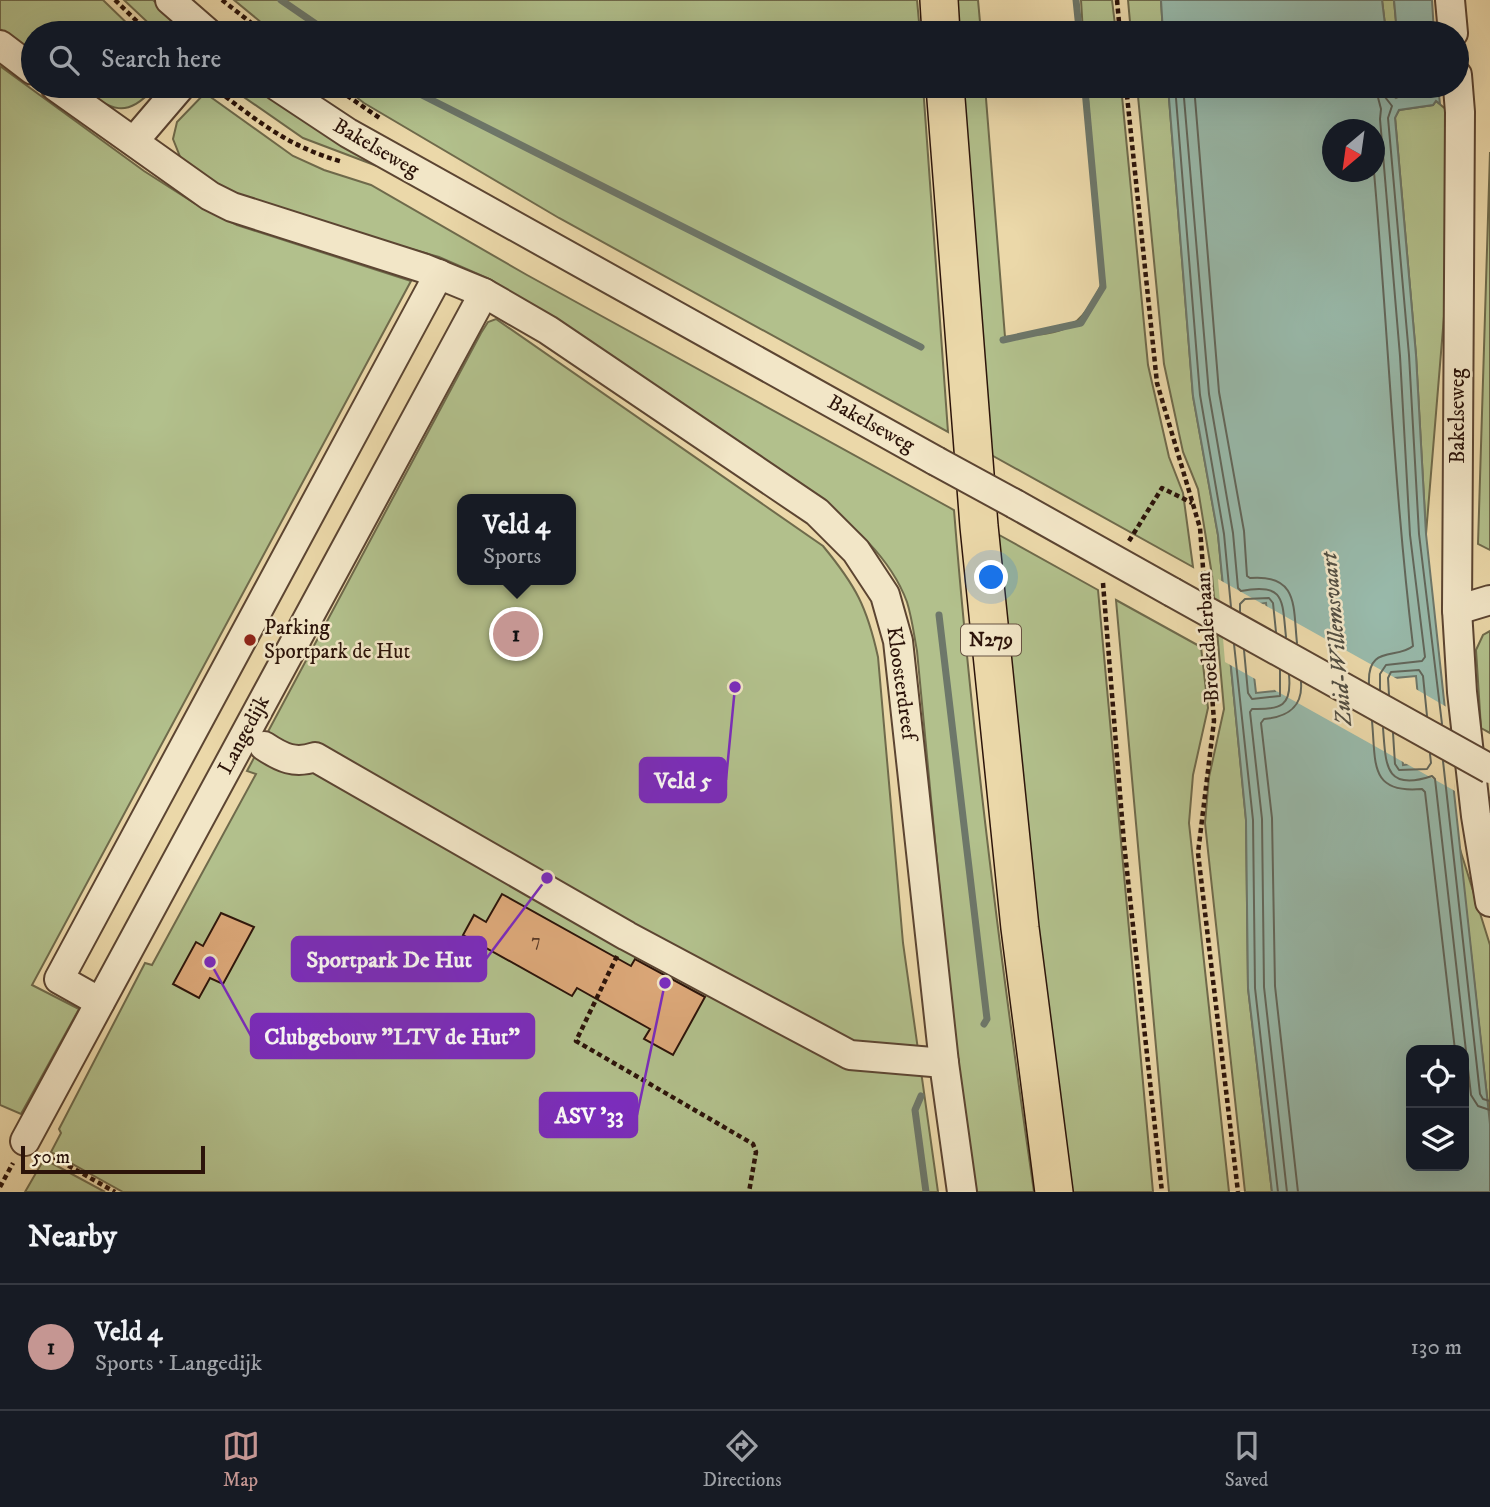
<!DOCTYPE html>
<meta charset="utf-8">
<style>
body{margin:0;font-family:"IM FELL DW Pica",serif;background:#242831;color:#f1f3f6}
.controls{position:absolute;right:21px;bottom:21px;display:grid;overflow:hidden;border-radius:14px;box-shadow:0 7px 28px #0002}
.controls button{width:63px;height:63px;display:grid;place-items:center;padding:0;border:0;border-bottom:2px solid #363941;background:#171b24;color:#f1f3f6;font:35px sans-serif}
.compass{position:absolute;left:1322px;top:119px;width:63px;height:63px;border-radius:50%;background:#171b24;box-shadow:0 7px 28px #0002;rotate:209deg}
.scale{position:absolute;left:21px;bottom:18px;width:184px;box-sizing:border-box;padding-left:7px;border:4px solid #2c140a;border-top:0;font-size:19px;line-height:24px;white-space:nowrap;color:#2c140a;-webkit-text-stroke:5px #f2e6c7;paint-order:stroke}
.you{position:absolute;left:992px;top:578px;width:24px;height:24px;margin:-18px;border:5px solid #fff;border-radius:50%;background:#1a73e8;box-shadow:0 0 0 10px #1a73e833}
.badge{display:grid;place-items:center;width:46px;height:46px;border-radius:50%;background:#c59692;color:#111;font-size:23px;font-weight:700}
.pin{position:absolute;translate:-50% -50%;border:4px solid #fff;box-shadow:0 2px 7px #0006}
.popup{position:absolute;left:457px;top:494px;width:119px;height:91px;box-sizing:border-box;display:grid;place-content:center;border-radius:14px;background:#171b24;filter:drop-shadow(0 2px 5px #0005);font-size:23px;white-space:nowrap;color:#9ea1a6}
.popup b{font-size:26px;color:#f1f3f6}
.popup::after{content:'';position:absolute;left:50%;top:100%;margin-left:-14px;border:14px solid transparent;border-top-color:#171b24}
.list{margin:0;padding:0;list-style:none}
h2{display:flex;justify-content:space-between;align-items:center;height:91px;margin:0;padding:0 28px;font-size:30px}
h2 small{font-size:23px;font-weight:400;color:#9ea1a6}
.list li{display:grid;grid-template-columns:46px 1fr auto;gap:21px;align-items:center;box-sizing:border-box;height:126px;padding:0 28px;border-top:2px solid #363941}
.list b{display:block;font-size:26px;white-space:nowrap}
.list p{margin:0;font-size:23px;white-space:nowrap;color:#9ea1a6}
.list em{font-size:23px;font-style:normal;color:#9ea1a6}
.icon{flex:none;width:38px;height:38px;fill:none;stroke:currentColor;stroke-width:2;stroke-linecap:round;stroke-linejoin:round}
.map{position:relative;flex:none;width:1490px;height:1192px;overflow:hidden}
.search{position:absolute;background:#171b24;box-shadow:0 7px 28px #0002;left:21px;right:21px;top:21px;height:77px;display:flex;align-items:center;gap:18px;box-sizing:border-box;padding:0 24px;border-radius:38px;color:#9ea1a6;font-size:26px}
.sheet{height:217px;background:#171b24}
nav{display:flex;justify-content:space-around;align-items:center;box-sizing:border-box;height:98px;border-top:2px solid #363941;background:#171b24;font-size:19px;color:#9ea1a6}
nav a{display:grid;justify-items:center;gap:4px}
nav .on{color:#c59692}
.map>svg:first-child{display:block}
.green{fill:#b2c08c;stroke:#6f6a4b;stroke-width:2;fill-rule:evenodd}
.water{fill:#98b9aa;stroke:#6d776a;stroke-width:2;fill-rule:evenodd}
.pier{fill:#ebd8a9}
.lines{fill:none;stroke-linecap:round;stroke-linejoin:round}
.shore{stroke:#62665a;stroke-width:2}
.stream{stroke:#6d776a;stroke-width:7}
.building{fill:#dca879;stroke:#2c140a;stroke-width:2}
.minor-casing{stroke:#5c4532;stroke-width:32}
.major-casing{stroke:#2c140a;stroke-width:40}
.path{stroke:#2c140a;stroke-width:4.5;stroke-dasharray:5 3.5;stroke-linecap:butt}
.minor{stroke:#f2e6c7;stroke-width:28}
.major{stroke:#ebd8a9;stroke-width:37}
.minor-bridge-casing{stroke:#5c4532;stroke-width:32;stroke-linecap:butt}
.minor-bridge{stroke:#f2e6c7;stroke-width:28}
.poi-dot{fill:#8f2418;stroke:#f2e6c7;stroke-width:2.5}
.labels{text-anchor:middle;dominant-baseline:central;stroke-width:5;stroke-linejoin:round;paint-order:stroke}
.number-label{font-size:18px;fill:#583926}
.shield{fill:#f2e6c7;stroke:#675343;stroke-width:2}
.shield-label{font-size:19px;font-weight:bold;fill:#2c140a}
.street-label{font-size:21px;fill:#2c140a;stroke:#f2e6c7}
.poi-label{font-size:21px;fill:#2c140a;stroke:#f2e6c7;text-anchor:start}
.water-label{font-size:23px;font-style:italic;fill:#524e42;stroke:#f2e6c7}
.leader{fill:none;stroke:#7b2cbf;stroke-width:2.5}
.callout-dot{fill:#7b2cbf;stroke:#f2e6c7;stroke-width:2.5}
.callout{fill:#7b2cbf;stroke:#7b2cbf;stroke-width:2.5}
.callout-label{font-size:23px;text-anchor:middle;font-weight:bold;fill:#fff}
</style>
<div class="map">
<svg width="1490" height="1192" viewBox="0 0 1490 1192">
<rect width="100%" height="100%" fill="#ebd8a9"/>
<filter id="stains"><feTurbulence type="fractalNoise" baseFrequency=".00286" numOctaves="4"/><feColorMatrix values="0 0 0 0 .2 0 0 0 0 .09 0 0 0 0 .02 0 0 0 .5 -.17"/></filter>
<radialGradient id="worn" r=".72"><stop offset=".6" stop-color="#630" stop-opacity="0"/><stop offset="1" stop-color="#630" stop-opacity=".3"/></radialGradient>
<g class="green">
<path d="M 0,0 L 103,0 L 137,33 L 33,33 L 33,52 L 0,29 Z"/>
<path d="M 124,0 L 153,0 L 172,18 L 176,33 L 159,33 Z"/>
<path d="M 234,0 L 917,0 L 920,33 L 274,33 Z"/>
<path d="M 954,0 L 978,0 L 981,33 L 956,33 Z"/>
<path d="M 1081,0 L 1112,0 L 1116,33 L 1083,33 Z"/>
<path d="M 1128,0 L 1161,0 L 1163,33 L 1131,33 Z"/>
<path d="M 1382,0 L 1394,0 L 1397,33 L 1386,33 Z"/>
<path d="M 0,66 L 144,171 L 194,203 L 237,225 L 411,281 L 32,985 L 79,1009 L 21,1114 L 0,1105 Z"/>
<path d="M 79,86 L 156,86 C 126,120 112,111 79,86 Z"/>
<path d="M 228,86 L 256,87 L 377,166 L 303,138 Z"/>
<path d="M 342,86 L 923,86 L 948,432 L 559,218 L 364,103 Z"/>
<path d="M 960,86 L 985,86 L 1005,337 C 1058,333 1078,337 1102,283 L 1087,86 L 1121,86 L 1148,365 L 1169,457 L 1183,493 L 1193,567 L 986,452 Z"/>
<path d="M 1137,86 L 1168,86 L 1193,396 L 1218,535 L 1246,820 L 1248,988 L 1272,1192 L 1245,1192 L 1205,823 L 1209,777 L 1224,709 L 1212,575 L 1198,489 L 1183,452 L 1164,364 Z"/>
<path d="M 205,93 L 293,156 L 324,170 L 371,185 L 527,275 L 954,510 C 972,738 1001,965 1034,1192 L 976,1192 L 958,1083 L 917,651 C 914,635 912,618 907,602 C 890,556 851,524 814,495 L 545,313 L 487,278 L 439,257 L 273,209 L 223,188 L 181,159 L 173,139 L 177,122 Z"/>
<path d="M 1436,101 L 1454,116 L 1459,135 L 1426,534 L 1416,355 L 1395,117 L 1399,110 L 1433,105 Z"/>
<path d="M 1490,152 L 1490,550 L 1478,544 Z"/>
<path d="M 496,319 L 823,546 C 856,586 867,607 878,657 L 903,943 L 938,1192 L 123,1192 L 51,1152 L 61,1133 L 59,1129 L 145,963 L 152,965 L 256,774 L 247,771 L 481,333 L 488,322 ZM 462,499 L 570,499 L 570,580 L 462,580 Z"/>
<path d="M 992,531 L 1098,590 L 1153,1192 L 1070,1192 L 1037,959 Z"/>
<path d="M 1116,600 L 1201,647 L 1208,708 L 1193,775 L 1189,823 L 1229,1192 L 1169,1192 Z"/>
<path d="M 1490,631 L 1490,733 L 1481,728 L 1476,650 L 1483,635 Z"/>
<path d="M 1459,846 L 1490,945 L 1490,1124 Z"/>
<path d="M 44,1159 L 105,1192 L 25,1192 Z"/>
</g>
<g class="water">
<path d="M 1161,0 L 1382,0 L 1386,33 L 1163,33 Z"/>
<path d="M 1394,0 L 1432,0 L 1434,33 L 1397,33 Z"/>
<path d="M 1168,86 L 1391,86 L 1392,95 L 1396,98 L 1402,95 L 1402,86 L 1438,86 L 1440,104 L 1436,101 L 1433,105 L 1399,110 L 1395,118 L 1416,355 L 1426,534 L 1490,1124 L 1490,1192 L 1272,1192 L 1248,988 L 1246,820 L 1218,535 L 1193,396 ZM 1332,130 L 1374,130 L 1374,172 L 1332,172 ZM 1266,603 L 1275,691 L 1256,693 L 1246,606 ZM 1416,676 L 1424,762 L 1403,765 L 1395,678 ZM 1411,1050 L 1464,1050 L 1464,1166 L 1411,1166 Z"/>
</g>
<path class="pier" d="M 1218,579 L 1399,680 L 1406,761 L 1420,760 L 1414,688 L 1450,709 L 1455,791 L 1271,688 L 1263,607 L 1250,608 L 1257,680 L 1225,662 Z"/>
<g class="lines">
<g class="shore">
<path d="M 1175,86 L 1200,395 L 1224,534 L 1231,607"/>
<path d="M 1183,86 L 1209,394 L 1233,533 L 1238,588 L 1241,591 C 1286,582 1282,601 1286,637"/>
<path d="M 1194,86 L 1219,392 L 1244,531 L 1247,576 L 1250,578 C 1299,574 1293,607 1297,643"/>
<path d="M 1375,86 L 1381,109 L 1380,119 L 1400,356 L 1410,535 L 1425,657 L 1422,661 L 1386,665 L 1380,674 L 1380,690"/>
<path d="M 1384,86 L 1385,97 L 1392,106 L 1388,118 L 1409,355 L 1419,534 L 1442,724"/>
<path d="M 1240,612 L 1240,604 L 1245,599 L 1269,598 L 1273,603 L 1276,632"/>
<path d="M 1234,644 L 1253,820 L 1255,988 L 1278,1192"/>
<path d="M 1244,650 L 1248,693 L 1252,699 L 1280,696 L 1280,670"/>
<path d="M 1369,684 C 1367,644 1397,660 1413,646 C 1394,488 1388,330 1374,172"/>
<path d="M 1389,695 L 1388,678 L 1391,672 L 1419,670 L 1423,676 L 1427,716"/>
<path d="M 1372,721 C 1376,763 1369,794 1422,789 L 1425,792 L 1455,1050"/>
<path d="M 1383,728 C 1386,764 1384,792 1432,776 L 1435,779 L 1471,1095 L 1478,1106 L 1490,1110"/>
<path d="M 1393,733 L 1395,764 L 1399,770 L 1427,769 L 1431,763 L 1430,754"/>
<path d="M 1443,761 L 1480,1094 L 1483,1099 L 1490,1101"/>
<path d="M 1287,1192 L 1264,987 L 1262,819 L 1250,712 L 1252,709 C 1281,710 1292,706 1289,675"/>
<path d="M 1298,1192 L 1275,986 L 1272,818 L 1261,723 L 1264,719 C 1287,717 1303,708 1301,682"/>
</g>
<g class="stream">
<path d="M 281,0 L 329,33"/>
<path d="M 1076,0 L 1079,29"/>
<path d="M 404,86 L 921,347"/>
<path d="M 1003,340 L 1081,323 L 1103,287 L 1085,90"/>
<path d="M 939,615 L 987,1019 L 984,1024"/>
<path d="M 921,1096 L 915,1110 L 926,1192"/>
</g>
</g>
<g class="building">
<path d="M 502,894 L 631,966 L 635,959 L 705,997 L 673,1055 L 644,1039 L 650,1029 L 577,988 L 572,996 L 463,935 L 474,915 L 486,922 Z"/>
<path d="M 221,913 L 254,927 L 223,984 L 210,978 L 199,998 L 173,984 L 196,942 L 203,946 Z"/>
</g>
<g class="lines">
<defs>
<g id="minor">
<path d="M 170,0 L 208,33"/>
<path d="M 1450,0 L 1453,33"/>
<path d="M 0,45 L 33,70"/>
<path d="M 1457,75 L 1460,112 L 1457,610 L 1462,692 L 1476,816 L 1490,902"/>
<path d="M 55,86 L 210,196 L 232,207 L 423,268 L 484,293 L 548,330 L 817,512 L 856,551 L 885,595 L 898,641 L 944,1063 L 962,1192"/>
<path d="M 277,86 L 348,133 L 936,461"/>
<path d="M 134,141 L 181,86"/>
<path d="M 1015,504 L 1172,592"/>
<path d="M 1457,610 L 1490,600"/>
<path d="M 264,746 C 282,758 295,764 315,757 L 627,936 L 850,1055 L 944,1063"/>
<path d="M 100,1002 L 59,979 L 439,274"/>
<path d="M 25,1141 L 484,293"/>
</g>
<g id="major">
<path d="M 939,0 L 941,33"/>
<path d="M 945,86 L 979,526 L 1020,928 L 1054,1192"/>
</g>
</defs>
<use href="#minor" class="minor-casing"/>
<use href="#major" class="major-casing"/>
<g class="path">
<path d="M 115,0 L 149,33"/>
<path d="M 222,0 L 264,33"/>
<path d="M 1117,0 L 1120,33"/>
<path d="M 212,86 C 256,120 288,147 343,162"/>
<path d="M 333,86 L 381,119"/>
<path d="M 1126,86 L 1157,383 L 1200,528 L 1204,581"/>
<path d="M 1129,541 L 1162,488 L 1192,503"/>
<path d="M 1103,583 L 1124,843 L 1162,1192"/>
<path d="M 1208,642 L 1214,721 L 1198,853 L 1238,1192"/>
<path d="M 617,956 L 576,1041 L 753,1144 L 756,1152 L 749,1192"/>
<path d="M 46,1153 L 115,1192"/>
<path d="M 0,1187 L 13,1163"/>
</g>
<use href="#minor" class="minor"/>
<use href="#major" class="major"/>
<defs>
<g id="minor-bridge">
<path d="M 936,461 L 1015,504"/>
<path d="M 1172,592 L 1490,769"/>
</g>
</defs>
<use href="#minor-bridge" class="minor-bridge-casing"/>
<use href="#minor-bridge" class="minor-bridge"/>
</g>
<circle class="poi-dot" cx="250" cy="640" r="7"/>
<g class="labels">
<g class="number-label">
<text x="536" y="941">7</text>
</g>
<rect class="shield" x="961" y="624.5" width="60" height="31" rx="5"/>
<g class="shield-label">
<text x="991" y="640">N279</text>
</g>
<g class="street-label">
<text transform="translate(376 148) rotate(30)">Bakelseweg</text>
<text transform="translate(1458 416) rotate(-90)">Bakelseweg</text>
<text transform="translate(871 424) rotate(29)">Bakelseweg</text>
<text transform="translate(1208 637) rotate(-94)">Broekdalerbaan</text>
<text transform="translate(901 683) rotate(82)">Kloosterdreef</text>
<text transform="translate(244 735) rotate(-62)">Langedijk</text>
</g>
<g class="poi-label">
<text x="264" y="628">Parking<tspan x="264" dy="24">Sportpark de Hut</tspan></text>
</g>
<g class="water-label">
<text transform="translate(1337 639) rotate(-95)">Zuid-Willemsvaart</text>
</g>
</g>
<path class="leader" d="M735 687L726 780M547 878L486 959M210 962L251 1036M665 983L637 1115"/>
<g class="callout-dot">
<circle cx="735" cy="687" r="7"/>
<circle cx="547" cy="878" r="7"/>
<circle cx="210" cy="962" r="7"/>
<circle cx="665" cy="983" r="7"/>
</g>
<g class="callout">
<rect x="640" y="758" width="86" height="44" rx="7"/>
<rect x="292" y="937" width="194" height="44" rx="7"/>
<rect x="251" y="1014" width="283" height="44" rx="7"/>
<rect x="540" y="1093" width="97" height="44" rx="7"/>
</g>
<g class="callout-label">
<text x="683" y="788">Veld 5</text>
<text x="389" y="967">Sportpark De Hut</text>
<text x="392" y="1044">Clubgebouw "LTV de Hut"</text>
<text x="589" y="1123">ASV '33</text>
</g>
<rect width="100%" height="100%" filter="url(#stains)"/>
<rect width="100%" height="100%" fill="url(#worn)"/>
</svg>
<div class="controls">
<button><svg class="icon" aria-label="locate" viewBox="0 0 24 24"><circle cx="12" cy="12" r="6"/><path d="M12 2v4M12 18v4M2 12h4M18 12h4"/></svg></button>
<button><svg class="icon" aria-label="layers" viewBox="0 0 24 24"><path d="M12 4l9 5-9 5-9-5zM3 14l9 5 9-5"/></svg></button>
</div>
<svg class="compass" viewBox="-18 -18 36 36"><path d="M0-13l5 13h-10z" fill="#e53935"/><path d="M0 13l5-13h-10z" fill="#9ea1a6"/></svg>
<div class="scale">50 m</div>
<div class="you"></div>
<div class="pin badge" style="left:516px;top:634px">1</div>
<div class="popup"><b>Veld 4</b>Sports</div>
<div class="search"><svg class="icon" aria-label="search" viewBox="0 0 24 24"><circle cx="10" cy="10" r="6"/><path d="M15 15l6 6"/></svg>Search here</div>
</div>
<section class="sheet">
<h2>Nearby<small></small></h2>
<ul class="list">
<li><span class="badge">1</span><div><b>Veld 4</b><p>Sports · Langedijk</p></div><em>130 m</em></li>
</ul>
</section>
<nav>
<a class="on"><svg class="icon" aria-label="map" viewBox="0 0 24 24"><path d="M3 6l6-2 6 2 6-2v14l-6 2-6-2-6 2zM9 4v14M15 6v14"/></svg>Map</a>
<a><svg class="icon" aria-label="directions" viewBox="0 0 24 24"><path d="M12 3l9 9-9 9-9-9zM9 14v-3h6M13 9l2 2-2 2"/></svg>Directions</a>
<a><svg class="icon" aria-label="saved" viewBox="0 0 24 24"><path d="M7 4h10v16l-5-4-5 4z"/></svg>Saved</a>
</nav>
